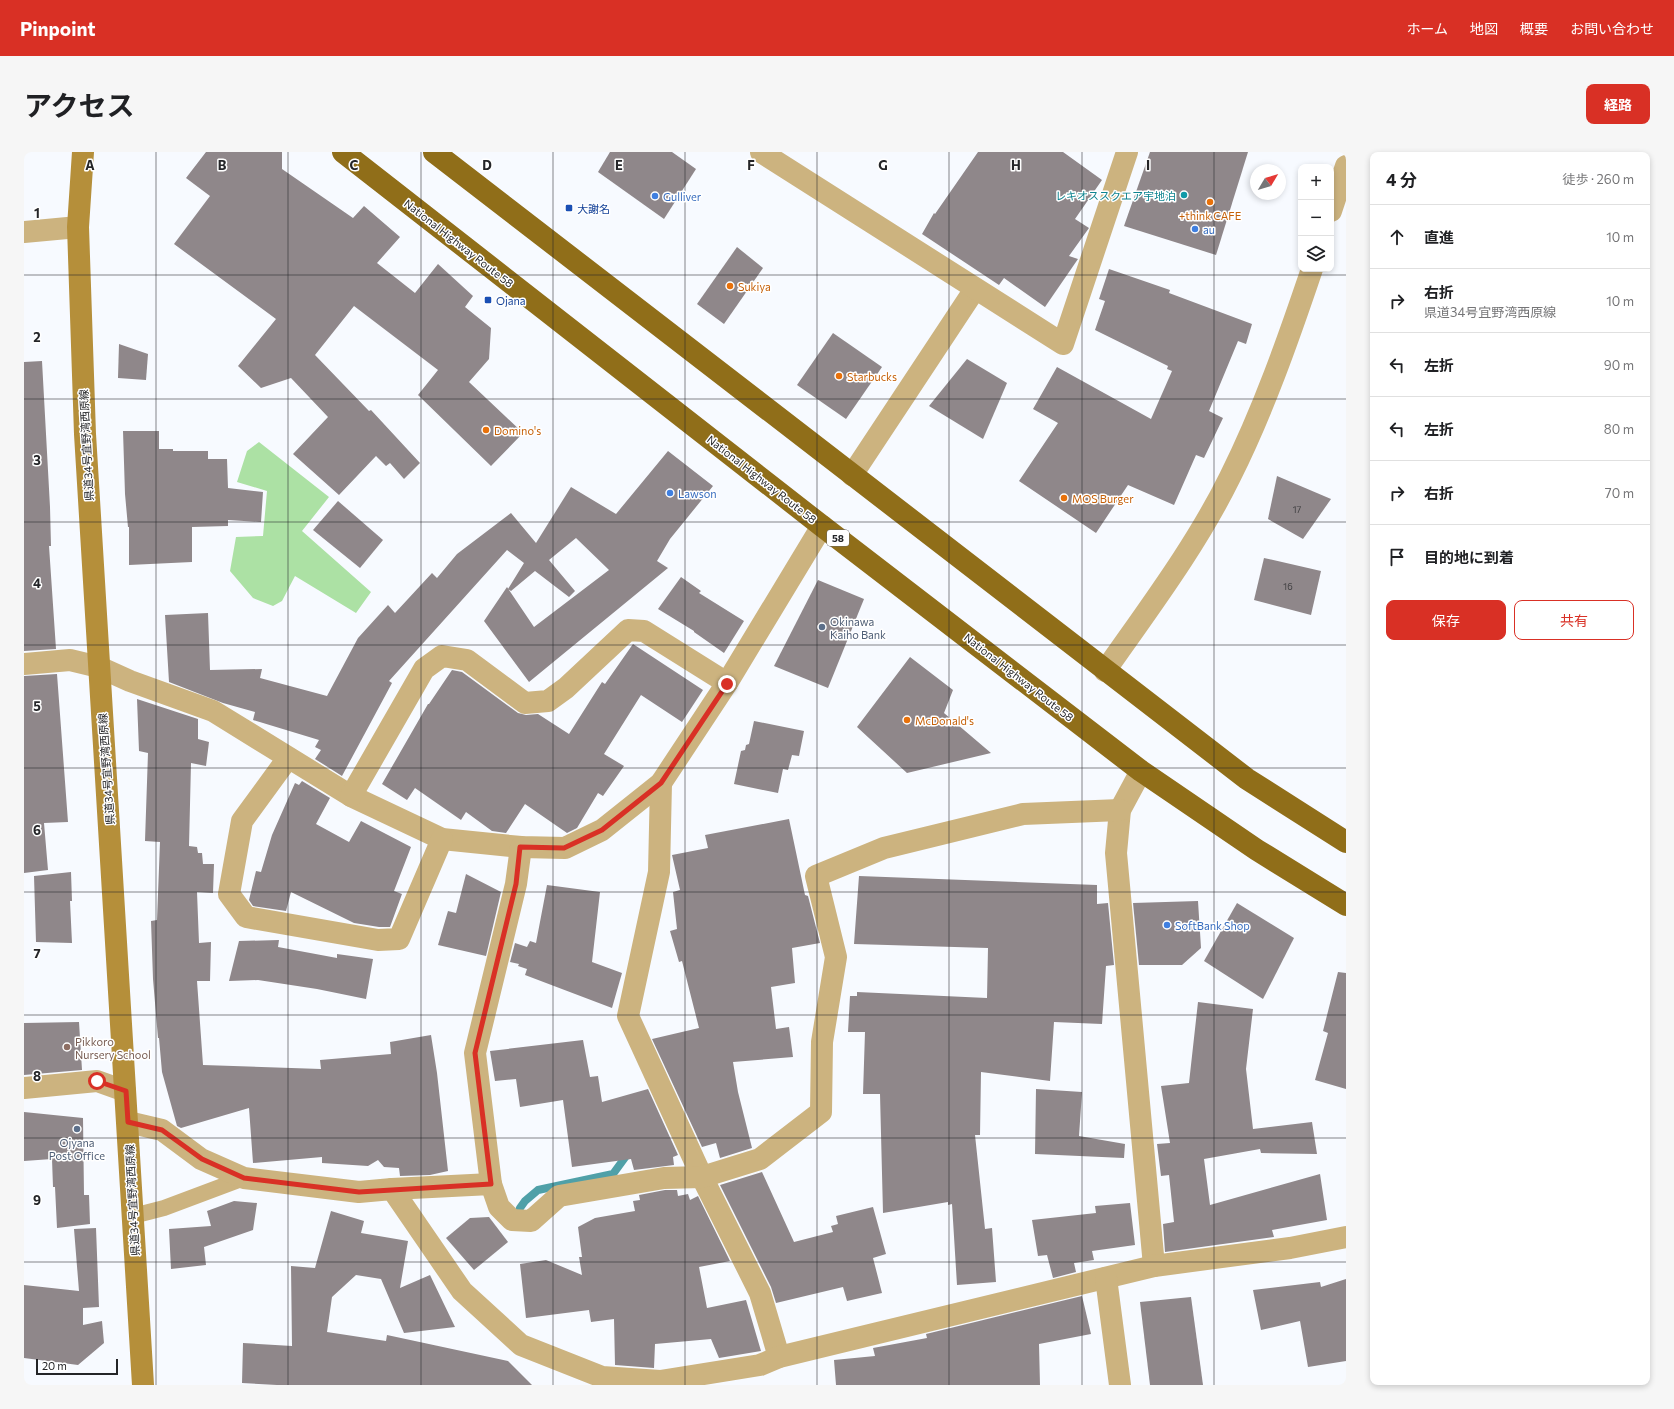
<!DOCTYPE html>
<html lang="ja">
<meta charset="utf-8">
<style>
body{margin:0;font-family:Commissioner,"Noto Sans JP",sans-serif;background:#f6f6f6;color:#202124}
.controls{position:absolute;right:12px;top:12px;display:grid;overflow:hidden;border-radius:8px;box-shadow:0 2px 6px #0003}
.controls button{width:36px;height:36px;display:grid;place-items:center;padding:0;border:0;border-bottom:1px solid #e0e0e0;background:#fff;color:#202124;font:20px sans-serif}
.compass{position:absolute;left:1226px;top:12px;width:36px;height:36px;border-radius:50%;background:#fff;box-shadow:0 2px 6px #0003;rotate:52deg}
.scale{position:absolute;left:12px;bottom:10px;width:82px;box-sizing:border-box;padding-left:4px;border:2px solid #242528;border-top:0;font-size:11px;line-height:14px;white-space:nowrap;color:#242528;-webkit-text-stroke:3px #fff;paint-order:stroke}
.stop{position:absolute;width:12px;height:12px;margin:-9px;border:3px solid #d93025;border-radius:50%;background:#fff}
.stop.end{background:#d93025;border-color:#fff;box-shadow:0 1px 4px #0008}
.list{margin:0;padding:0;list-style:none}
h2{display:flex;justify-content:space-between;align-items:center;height:52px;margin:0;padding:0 16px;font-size:17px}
h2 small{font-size:13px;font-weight:400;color:#757577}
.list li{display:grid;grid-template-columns:26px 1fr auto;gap:12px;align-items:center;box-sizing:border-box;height:64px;padding:0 16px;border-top:1px solid #e0e0e0}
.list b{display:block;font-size:15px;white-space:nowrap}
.list p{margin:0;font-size:13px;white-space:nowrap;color:#757577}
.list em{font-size:13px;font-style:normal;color:#757577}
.actions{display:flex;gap:8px;padding:12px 16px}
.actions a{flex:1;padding:9px 0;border:1px solid #d93025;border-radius:8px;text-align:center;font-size:14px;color:#d93025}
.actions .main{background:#d93025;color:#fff}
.icon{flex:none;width:22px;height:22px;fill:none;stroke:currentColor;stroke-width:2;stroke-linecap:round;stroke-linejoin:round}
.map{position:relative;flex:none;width:1322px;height:1233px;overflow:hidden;border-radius:8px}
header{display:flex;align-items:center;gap:24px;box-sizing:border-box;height:56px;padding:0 20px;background:#d93025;color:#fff}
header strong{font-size:19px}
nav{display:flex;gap:22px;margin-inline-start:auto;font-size:14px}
.intro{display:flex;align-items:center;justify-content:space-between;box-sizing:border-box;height:96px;padding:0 24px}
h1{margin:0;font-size:28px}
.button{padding:10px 18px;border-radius:8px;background:#d93025;color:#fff;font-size:14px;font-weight:700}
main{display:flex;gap:24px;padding:0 24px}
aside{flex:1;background:#fff;border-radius:8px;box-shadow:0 2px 6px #0003}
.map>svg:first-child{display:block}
.green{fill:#ace1a4}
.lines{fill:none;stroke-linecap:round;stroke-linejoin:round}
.stream{stroke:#4fa0a8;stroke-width:8}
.building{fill:#8f878a}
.service{stroke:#ccb37f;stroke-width:16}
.pedestrian{stroke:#ccb37f;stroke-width:22}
.minor{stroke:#ccb37f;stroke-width:22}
.tertiary{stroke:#ccb37f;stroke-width:22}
.secondary{stroke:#b58f3a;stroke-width:22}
.trunk{stroke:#906e19;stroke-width:22}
.route{stroke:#d93025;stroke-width:5}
.grid{fill:none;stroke:#242528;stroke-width:1;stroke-opacity:0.55}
.culture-dot{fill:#0f9aa8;stroke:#fff;stroke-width:1.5}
.shop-dot{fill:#3f7fe0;stroke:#fff;stroke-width:1.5}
.food-dot{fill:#e8710a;stroke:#fff;stroke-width:1.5}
.transit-dot{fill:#1a4fb4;stroke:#fff;stroke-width:1.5}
.service-dot{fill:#5c6f8a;stroke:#fff;stroke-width:1.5}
.education-dot{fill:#8d6e63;stroke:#fff;stroke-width:1.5}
.labels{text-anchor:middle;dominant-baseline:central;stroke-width:3;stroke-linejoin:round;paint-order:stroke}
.number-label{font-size:9px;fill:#3f3e40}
.shield{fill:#fff;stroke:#666668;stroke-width:1}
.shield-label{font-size:10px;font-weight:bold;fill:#242528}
.culture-label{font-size:11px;fill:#0d838f;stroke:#fff;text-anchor:end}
.shop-label{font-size:11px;fill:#366cbe;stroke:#fff;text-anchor:start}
.transit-label{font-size:11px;fill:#164399;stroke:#fff;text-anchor:start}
.food-label{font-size:11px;fill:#c56008;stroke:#fff;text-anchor:start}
.street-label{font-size:11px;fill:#242528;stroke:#fff}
.service-label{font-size:11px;fill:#4e5e75;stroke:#fff;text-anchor:start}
.education-label{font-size:11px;fill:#785e54;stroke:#fff;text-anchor:start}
.grid-label{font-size:13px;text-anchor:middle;font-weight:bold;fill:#242528;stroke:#fff;stroke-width:3;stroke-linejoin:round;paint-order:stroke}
</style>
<header>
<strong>Pinpoint</strong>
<nav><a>ホーム</a><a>地図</a><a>概要</a><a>お問い合わせ</a></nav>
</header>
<div class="intro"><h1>アクセス</h1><a class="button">経路</a></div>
<main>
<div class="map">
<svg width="1322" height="1233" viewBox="0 0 1322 1233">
<rect width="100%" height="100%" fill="#f7faff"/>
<path class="green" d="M 235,290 L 305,345 L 278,379 L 347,440 L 332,461 L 271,424 L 258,449 L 249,454 L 229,446 L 206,419 L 212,385 L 239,384 L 243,339 L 213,330 L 223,299 Z"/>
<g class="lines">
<path class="stream" d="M 496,1056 L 501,1049 L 514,1038 L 589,1022 L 605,1000"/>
</g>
<g class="building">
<path d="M 182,0 L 258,0 L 258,17 L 329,66 L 340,54 L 376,85 L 353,111 L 391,141 L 414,112 L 449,144 L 441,155 L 467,176 L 465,207 L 445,230 L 499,281 L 467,314 L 394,243 L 414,218 L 330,154 L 291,203 L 345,259 L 347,258 L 396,311 L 380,327 L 366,311 L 362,314 L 352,304 L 315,343 L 269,302 L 304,265 L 267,226 L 237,236 L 214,214 L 252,167 L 150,92 L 186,44 L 162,26 Z"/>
<path d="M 586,0 L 648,0 L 672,17 L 640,67 L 574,20 Z"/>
<path d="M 954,0 L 1039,0 L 1078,28 L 1051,67 L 1065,76 L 1045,104 L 1054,107 L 1021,155 L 980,126 L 975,133 L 898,82 L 910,61 L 911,62 Z"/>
<path d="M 1126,0 L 1224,0 L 1192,103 L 1100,74 Z"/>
<path d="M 713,95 L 739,116 L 700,172 L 673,152 Z"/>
<path d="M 1085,117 L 1146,138 L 1145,141 L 1228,172 L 1222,192 L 1214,189 L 1185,259 L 1199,266 L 1180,306 L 1172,303 L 1150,353 L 1104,333 L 1072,381 L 995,329 L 1034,271 L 1009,257 L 1033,215 L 1127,267 L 1148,219 L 1143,217 L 1144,214 L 1071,178 L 1081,149 L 1075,147 Z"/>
<path d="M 809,181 L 858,215 L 822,267 L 773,233 Z"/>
<path d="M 95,192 L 124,202 L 122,228 L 94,226 Z"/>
<path d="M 943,207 L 983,231 L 959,287 L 905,254 Z"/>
<path d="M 18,209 L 26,355 L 27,394 L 25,394 L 32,497 L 0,499 L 0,210 Z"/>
<path d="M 99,279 L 135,279 L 135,297 L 149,297 L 149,299 L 184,299 L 184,307 L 203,307 L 204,336 L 239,340 L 237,370 L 204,368 L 204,374 L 168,375 L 168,410 L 105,413 L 105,375 L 104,375 L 101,342 Z"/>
<path d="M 644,299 L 689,334 L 646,387 L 633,409 L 644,416 L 505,530 L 460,469 L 483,435 L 510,475 L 585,418 L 552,386 L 525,408 L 551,439 L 545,445 L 511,419 L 487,439 L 484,437 L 500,411 L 483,398 L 365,529 L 368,531 L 318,624 L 291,607 L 297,598 L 291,595 L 295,588 L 229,568 L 231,560 L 199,551 L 145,530 L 141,463 L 184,461 L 186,518 L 238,517 L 236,526 L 303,544 L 334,486 L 364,453 L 371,461 L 408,421 L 413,426 L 433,402 L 487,361 L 512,391 L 547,335 L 592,362 Z"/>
<path d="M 1253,324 L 1307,347 L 1279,387 L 1244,367 Z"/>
<path d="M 314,349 L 359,388 L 336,416 L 289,378 Z"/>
<path d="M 1240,406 L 1297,419 L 1287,463 L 1230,448 Z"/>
<path d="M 657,425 L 677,439 L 675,441 L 720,469 L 700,501 L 670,480 L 670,479 L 634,457 Z"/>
<path d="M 794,428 L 840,447 L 804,536 L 750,514 Z"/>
<path d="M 609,492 L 679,538 L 658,570 L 617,543 L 580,602 L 600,614 L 579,644 L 574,641 L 553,676 L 543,681 L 501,652 L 482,681 L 468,679 L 442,660 L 437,668 L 391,636 L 383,648 L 358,632 L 404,552 L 405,552 L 428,518 L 438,520 L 494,561 L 502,563 L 514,562 L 545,582 L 578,530 L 581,532 Z"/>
<path d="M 886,505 L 929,538 L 920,561 L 967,601 L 883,621 L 833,575 Z"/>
<path d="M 33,522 L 44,670 L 20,671 L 24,718 L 0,721 L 0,524 Z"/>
<path d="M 113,547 L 174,567 L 174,587 L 185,590 L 182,614 L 167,611 L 165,694 L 173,695 L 174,701 L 178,701 L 179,712 L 190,712 L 189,741 L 173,740 L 175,791 L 187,790 L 186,829 L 173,829 L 179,913 L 297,917 L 296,908 L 367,902 L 366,890 L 407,883 L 413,921 L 424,1019 L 406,1023 L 376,1024 L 375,1016 L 360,1015 L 354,1008 L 344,1014 L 298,1011 L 298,1005 L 229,1011 L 225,956 L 157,976 L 153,974 L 138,920 L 135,886 L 134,886 L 129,827 L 127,769 L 133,768 L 136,690 L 121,689 L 124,601 L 115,599 Z"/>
<path d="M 730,569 L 780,579 L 775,604 L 768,603 L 764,618 L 759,617 L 754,641 L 710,632 L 717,599 L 721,598 L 722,593 L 725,592 Z"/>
<path d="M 278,629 L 306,646 L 292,672 L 325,690 L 337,669 L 387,695 L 370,739 L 378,742 L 366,775 L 355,775 L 330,771 L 267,740 L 262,759 L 229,754 L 225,748 L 232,719 L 237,720 L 248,683 L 271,631 L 275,633 Z"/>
<path d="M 765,667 L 781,743 L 784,744 L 796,791 L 768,796 L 771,831 L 747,835 L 752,877 L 765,875 L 769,905 L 709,910 L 714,940 L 728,996 L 696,1006 L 692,991 L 678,995 L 628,887 L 675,876 L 658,809 L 655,810 L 646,779 L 653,777 L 649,740 L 656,738 L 648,703 L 684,696 L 681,683 Z"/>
<path d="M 47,720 L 48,749 L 46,749 L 48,791 L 12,790 L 10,724 Z"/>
<path d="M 442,722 L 477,740 L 462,804 L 414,793 L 424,759 L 432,761 Z"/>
<path d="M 835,724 L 1073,733 L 1073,752 L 1084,751 L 1090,813 L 1082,814 L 1078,872 L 1030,870 L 1026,929 L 957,920 L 956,983 L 951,983 L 961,1077 L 968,1076 L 972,1130 L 933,1133 L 928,1052 L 924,1053 L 924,1050 L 859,1061 L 856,942 L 839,942 L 841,880 L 824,880 L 826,844 L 833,844 L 833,840 L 963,846 L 964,796 L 830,792 Z"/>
<path d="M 523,733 L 576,740 L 568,810 L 598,821 L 588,856 L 501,823 L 503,817 L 494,814 L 495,812 L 486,810 L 491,791 L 503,795 L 506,789 L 512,791 Z"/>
<path d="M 1174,749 L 1177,796 L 1158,813 L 1115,813 L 1109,751 Z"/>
<path d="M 1213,751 L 1270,786 L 1239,847 L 1180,809 Z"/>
<path d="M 255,788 L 254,795 L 313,806 L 313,802 L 349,807 L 342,847 L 293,837 L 234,828 L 205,829 L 215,789 Z"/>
<path d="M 1314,820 L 1322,821 L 1322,937 L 1291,928 L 1304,881 L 1299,879 Z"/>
<path d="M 1174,850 L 1229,857 L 1222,917 L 1229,977 L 1288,970 L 1293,1002 L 1237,1001 L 1236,997 L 1180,1007 L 1186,1053 L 1296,1022 L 1303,1068 L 1248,1078 L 1250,1085 L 1141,1100 L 1139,1072 L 1150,1070 L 1145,1023 L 1137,1024 L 1133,992 L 1146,991 L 1137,934 L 1165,931 Z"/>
<path d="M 55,870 L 58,918 L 0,923 L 0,871 Z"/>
<path d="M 559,888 L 566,925 L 574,924 L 578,950 L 624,937 L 654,1003 L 649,1005 L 650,1013 L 610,1018 L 607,1007 L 548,1015 L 539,948 L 496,955 L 492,927 L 471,929 L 466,899 Z"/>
<path d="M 1012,937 L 1058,940 L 1055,984 L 1101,992 L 1100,1006 L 1011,1002 Z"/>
<path d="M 0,960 L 59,966 L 60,1043 L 65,1043 L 66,1072 L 33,1076 L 31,1035 L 29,1035 L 28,1007 L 0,1009 Z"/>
<path d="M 738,1020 L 770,1090 L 809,1080 L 807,1074 L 814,1072 L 812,1064 L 849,1055 L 862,1102 L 849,1106 L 858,1141 L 823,1149 L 819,1135 L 752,1151 L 747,1135 L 696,1033 Z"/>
<path d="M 641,1038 L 653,1038 L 654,1044 L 664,1042 L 666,1048 L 674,1044 L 706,1109 L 675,1115 L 683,1156 L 722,1148 L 737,1199 L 695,1206 L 687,1187 L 631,1192 L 630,1216 L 591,1213 L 590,1167 L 567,1170 L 565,1158 L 502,1166 L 496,1112 L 522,1108 L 558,1123 L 555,1105 L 558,1105 L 554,1075 L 571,1066 L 611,1059 L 609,1049 L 616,1048 L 615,1043 Z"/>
<path d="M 210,1049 L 233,1051 L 229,1078 L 180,1095 L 182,1113 L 147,1117 L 145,1077 L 187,1074 L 183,1059 Z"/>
<path d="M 1106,1051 L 1111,1093 L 1068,1099 L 1070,1108 L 1050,1111 L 1052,1120 L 1029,1126 L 1023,1103 L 1014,1104 L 1008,1068 L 1072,1061 L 1071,1054 Z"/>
<path d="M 307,1059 L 340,1069 L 337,1081 L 384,1089 L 376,1136 L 406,1123 L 431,1175 L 380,1181 L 357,1127 L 332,1123 L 308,1145 L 303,1180 L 362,1189 L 363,1183 L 484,1209 L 508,1233 L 253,1233 L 218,1231 L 219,1191 L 268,1194 L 267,1114 L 291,1116 Z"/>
<path d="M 465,1065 L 484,1090 L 450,1118 L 422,1086 L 446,1066 Z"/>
<path d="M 72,1076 L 75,1155 L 59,1156 L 59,1173 L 78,1169 L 80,1191 L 54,1213 L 0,1206 L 0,1133 L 55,1139 L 50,1077 Z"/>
<path d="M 1322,1127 L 1322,1209 L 1284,1215 L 1276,1169 L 1237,1178 L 1229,1138 L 1296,1130 L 1297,1135 Z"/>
<path d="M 1058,1144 L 1067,1182 L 1015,1192 L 1016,1233 L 812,1233 L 810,1208 L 851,1204 L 849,1196 L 903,1186 L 902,1182 Z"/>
<path d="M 1167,1145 L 1179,1233 L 1126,1233 L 1116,1150 Z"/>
</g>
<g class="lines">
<path class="service" d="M 109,1064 L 140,1056 L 220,1026"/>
<path class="pedestrian" d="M 828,323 L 951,137"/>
<g class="minor">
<path d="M 737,0 L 1039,192 L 1103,0"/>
<path d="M 0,80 L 54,75"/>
<path d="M 0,512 L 46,508 L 75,515 L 106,529 L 189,559 L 327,644 L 418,687 L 497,695 L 541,696 L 578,678 L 637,631 L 703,531 L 798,374"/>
<path d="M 264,606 L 218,669 L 205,742 L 222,765 L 354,788 L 375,787 L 418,687"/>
<path d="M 1117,619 L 1096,658 L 1092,701 L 1130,1114"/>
<path d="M 637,631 L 635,720 L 604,864 L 678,1025 L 736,1141 L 755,1205"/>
<path d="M 327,644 L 400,517 L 418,504 L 443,508 L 501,551 L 524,549 L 542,536 L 604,478 L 620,479 L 703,531"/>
<path d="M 0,936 L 73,929 L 101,939"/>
<path d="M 104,970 L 138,978 L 177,1007 L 220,1026 L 335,1040 L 368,1037 L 438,1139 L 497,1193 L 578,1225 L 636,1229 L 736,1213 L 755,1205 L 1130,1114 L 1266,1096 L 1322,1085"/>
<path d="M 467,1032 L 451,901 L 492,732 L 497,695"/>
<path d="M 368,1037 L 467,1032 L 475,1055 L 488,1068 L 507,1069 L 535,1044 L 640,1026 L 678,1025 L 736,1007 L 797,960 L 798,890 L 812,805 L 792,724 L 860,696 L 999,662 L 1096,658"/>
<path d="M 1082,1126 L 1096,1233"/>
</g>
<g class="tertiary">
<path d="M 1307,59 L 1322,14"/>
<path d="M 1081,519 C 1125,456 1172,394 1206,325 C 1239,259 1264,188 1288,117"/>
</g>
<path class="secondary" d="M 59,0 L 54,75 L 61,282 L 119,1233"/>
<g class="trunk">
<path d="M 319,0 L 798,374 L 1117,619 L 1233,698 L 1322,753"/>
<path d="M 410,0 L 1223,627 L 1322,690"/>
</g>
</g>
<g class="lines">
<path class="route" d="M 73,929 L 102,939 L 104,970 L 138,978 L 178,1007 L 220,1026 L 335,1040 L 467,1032 L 451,901 L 492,732 L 496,695 L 540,696 L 578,678 L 637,631 L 703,532"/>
</g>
<path class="grid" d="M 132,0 L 132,1233M 264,0 L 264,1233M 397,0 L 397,1233M 529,0 L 529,1233M 661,0 L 661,1233M 793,0 L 793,1233M 925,0 L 925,1233M 1058,0 L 1058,1233M 1190,0 L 1190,1233M 0,123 L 1322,123M 0,247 L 1322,247M 0,370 L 1322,370M 0,493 L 1322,493M 0,616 L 1322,616M 0,740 L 1322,740M 0,863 L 1322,863M 0,986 L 1322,986M 0,1110 L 1322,1110"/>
<circle class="culture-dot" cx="1160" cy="43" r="4"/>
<g class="shop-dot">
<circle cx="631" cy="44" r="4"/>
<circle cx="1171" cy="77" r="4"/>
<circle cx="646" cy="341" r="4"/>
<circle cx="1143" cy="773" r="4"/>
</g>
<g class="food-dot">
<circle cx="1186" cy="50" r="4"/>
<circle cx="706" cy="134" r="4"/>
<circle cx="815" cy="224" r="4"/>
<circle cx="462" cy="278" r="4"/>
<circle cx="1040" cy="346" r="4"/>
<circle cx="883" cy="568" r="4"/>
</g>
<g class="transit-dot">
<rect x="541" y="52" width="8" height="8" rx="2"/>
<rect x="460" y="144" width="8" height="8" rx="2"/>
</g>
<g class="service-dot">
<circle cx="798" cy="475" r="4"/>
<circle cx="53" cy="977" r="4"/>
</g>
<circle class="education-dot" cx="43" cy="895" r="4"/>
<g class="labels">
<g class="number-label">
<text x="1273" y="357">17</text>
<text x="1264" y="434">16</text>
</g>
<rect class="shield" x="803" y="378" width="22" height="16" rx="3"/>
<g class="shield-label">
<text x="814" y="386">58</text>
</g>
<g class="culture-label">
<text x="1152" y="43">レキオススクエア宇地泊</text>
</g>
<g class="shop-label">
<text x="639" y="44">Gulliver</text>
<text x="1179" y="77">au</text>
<text x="654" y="341">Lawson</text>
<text x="1151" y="773">SoftBank Shop</text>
</g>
<g class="transit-label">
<text x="553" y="56">大謝名</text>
<text x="472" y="148">Ojana</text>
</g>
<g class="food-label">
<text x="1186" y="63" text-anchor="middle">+think CAFE</text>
<text x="714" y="134">Sukiya</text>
<text x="823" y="224">Starbucks</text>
<text x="470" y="278">Domino's</text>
<text x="1048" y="346">MOS Burger</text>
<text x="891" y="568">McDonald's</text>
</g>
<g class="street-label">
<text transform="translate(435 91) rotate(38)">National Highway Route 58</text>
<text transform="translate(62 293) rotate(-93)">県道34号宜野湾西原線</text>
<text transform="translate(738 327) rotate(38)">National Highway Route 58</text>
<text transform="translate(995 525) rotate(38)">National Highway Route 58</text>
<text transform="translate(82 617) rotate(-94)">県道34号宜野湾西原線</text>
<text transform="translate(108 1048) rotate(-93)">県道34号宜野湾西原線</text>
</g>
<g class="service-label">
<text x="806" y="469">Okinawa<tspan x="806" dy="13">Kaiho Bank</tspan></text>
<text x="53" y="990" text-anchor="middle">Ojyana<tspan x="53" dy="13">Post Office</tspan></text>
</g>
<g class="education-label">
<text x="51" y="889">Pikkoro<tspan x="51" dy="13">Nursery School</tspan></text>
</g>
</g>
<g class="grid-label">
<text x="66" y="18">A</text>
<text x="198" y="18">B</text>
<text x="330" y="18">C</text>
<text x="463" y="18">D</text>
<text x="595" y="18">E</text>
<text x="727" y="18">F</text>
<text x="859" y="18">G</text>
<text x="992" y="18">H</text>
<text x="1124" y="18">I</text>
<text x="13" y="66">1</text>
<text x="13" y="190">2</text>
<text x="13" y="313">3</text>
<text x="13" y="436">4</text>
<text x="13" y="559">5</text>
<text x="13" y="683">6</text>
<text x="13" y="806">7</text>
<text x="13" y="929">8</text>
<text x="13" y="1053">9</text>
</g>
</svg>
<div class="controls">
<button>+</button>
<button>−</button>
<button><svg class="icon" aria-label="layers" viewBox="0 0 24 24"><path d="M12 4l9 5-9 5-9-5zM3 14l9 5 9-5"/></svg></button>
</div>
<svg class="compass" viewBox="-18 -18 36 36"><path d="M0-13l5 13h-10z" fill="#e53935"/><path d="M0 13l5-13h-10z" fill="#757577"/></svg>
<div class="scale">20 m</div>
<div class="stop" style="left:73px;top:929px"></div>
<div class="stop end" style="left:703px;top:532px"></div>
</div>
<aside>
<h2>4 分<small>徒歩 · 260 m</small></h2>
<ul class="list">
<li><svg class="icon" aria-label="ahead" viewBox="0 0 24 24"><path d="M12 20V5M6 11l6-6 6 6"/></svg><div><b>直進</b></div><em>10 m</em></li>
<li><svg class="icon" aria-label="right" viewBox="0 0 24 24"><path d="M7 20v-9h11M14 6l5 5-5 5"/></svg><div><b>右折</b><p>県道34号宜野湾西原線</p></div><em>10 m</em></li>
<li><svg class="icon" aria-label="left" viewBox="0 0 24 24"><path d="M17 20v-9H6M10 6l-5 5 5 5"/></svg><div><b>左折</b></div><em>90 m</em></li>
<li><svg class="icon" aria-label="left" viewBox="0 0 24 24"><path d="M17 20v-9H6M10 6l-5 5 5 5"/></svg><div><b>左折</b></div><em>80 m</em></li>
<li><svg class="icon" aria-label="right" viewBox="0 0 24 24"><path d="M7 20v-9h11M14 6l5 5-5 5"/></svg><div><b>右折</b></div><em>70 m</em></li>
<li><svg class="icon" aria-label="arrive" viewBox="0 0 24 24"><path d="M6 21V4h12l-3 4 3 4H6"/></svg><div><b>目的地に到着</b></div></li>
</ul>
<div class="actions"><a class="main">保存</a><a>共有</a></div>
</aside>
</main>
